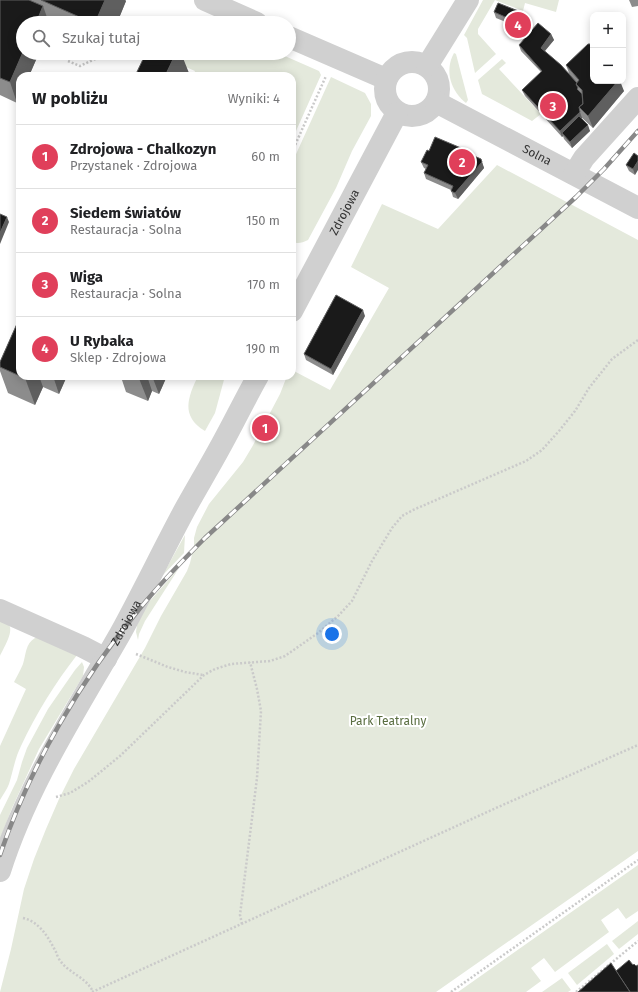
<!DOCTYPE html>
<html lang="pl">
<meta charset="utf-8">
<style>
body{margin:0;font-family:"Fira Sans",sans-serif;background:#f2f2f2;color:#202124}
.controls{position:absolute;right:12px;top:12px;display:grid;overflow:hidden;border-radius:8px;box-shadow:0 2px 10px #0003}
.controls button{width:36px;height:36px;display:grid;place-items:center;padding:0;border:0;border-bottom:1px solid #e0e0e0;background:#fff;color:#202124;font:20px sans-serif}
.you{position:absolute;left:332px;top:634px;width:14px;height:14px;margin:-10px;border:3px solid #fff;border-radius:50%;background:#1a73e8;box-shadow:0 0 0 6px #1a73e833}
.badge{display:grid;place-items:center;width:26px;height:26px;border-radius:50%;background:#e03f5a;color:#fff;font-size:13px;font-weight:700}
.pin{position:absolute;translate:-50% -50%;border:2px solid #fff;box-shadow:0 1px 4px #0006}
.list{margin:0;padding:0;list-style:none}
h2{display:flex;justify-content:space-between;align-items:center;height:52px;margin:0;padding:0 16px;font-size:17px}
h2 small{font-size:13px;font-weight:400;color:#757577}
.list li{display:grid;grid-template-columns:26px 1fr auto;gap:12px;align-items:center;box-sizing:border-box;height:64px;padding:0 16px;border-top:1px solid #e0e0e0}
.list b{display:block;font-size:15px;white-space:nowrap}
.list p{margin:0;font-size:13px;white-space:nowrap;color:#757577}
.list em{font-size:13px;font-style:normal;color:#757577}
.icon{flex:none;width:22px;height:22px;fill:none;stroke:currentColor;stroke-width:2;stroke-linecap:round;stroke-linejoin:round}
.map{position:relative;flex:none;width:638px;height:992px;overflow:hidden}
.search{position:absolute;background:#fff;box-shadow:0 2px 10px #0003;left:16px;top:16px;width:280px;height:44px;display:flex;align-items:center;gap:10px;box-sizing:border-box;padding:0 14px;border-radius:22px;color:#757577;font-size:15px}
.panel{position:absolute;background:#fff;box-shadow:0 2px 10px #0003;left:16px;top:72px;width:280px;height:308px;border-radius:12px}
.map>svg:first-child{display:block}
.green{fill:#e4e9dc}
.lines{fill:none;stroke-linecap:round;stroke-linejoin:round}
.path{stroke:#cacaca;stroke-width:2.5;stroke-dasharray:2 2;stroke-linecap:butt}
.minor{stroke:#d0d0d0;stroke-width:22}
.rail-casing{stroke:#888;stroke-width:4.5}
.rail{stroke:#fff;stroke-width:3;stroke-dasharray:9;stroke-linecap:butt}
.wall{fill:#8c8c8c}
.shaded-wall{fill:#5f5f5f}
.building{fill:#1a1a1a;stroke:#5f5f5f}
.labels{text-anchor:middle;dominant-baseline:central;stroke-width:4;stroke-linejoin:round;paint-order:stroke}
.street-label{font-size:12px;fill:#333;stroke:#fff}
.park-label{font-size:12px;fill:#5a6e41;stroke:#fff}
</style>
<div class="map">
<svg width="638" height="992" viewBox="0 0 638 992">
<rect width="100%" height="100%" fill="#fff"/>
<g class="green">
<path d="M 483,0 L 559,0 L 556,12 L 525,3 L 523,11 L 495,0 L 478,29 L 478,34 L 496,54 L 475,73 L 467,38 L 464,35 Z"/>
<path d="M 167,53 L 278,53 L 319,71 L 321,75 L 292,140 L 292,76 L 193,76 L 195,71 L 165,58 Z"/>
<path d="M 454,53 L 456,54 L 468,100 L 466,103 C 451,91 444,71 454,53 Z"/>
<path d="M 502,59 L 506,63 L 499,69 L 541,114 L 532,121 L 482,94 L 478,80 Z"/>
<path d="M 331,77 L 365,93 L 371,104 L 371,116 L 352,151 L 336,188 L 308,240 C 302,243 298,244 292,242 L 292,163 Z"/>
<path d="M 497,165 L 638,240 L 638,851 L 436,992 L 0,992 L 11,949 L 24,889 L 34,859 L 46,829 L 59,799 L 74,769 L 145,648 L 161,616 L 187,571 L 190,563 L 194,546 L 194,538 L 197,527 L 209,504 L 243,462 L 252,447 L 280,394 L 287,376 L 292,376 L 292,370 L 330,390 L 389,288 L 351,267 L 382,204 L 438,229 Z"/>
<path d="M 198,376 L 225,376 L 215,413 L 205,431 C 180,416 188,397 198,376 Z"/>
<path d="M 185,535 L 184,553 L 162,576 Z"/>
<path d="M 179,568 L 145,621 L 139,634 L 138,640 L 136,632 L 137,625 L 148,603 Z"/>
<path d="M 0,620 C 3,621 7,623 9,625 C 14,632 3,649 0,656 Z"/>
<path d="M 35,638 L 38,638 L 77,655 C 55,683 36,714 21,746 C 15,758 13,771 9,784 C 7,789 3,795 0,800 L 0,746 L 26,689 L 14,682 C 17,676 20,671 23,664 C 26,655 25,644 35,638 Z"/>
<path d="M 82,662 L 84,667 L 83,676 L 39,749 L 12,808 L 0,839 L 0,815 L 17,780 L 22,762 L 27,748 L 48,709 L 75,670 Z"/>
<path d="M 638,865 L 638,911 L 626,919 L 618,908 L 601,920 L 609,932 L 555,972 L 544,958 L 531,968 L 541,981 L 526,992 L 458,992 Z"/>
<path d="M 638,921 L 638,934 L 619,949 L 612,941 Z"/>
<path d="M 607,944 L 614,954 L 577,985 L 568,973 Z"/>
<path d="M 562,978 L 571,990 L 568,992 L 542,992 Z"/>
</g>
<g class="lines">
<g class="path">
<path d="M 95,59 L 111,56"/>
<path d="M 68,61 L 80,66 L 95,59 L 79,53"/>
<path d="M 292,152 L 326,76"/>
<path d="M 136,654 L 168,667 L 185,672 L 203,675"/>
<path d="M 56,797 L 70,793 L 88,782 L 120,756 L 204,675 L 215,669 L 231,664 L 270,661 L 285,656 L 318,633 L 338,616 L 352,601 L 372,561 L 392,528 L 402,516 L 413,510 L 526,461 L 542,450 L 559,431 L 575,411 L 589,388 L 612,359 L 638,340"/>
<path d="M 23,918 C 40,922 48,937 56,952 C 57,955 59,960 62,963 C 71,974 87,978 93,992"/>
<path d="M 242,924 L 240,915 L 257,778 L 261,711 L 257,689 L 250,662"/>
<path d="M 92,992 L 496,808 L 638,745"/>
<path d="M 451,992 L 638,860"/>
<path d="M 576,992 L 638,941"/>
</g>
<g class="minor">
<path d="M 205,0 L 257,23"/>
<path d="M 289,37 L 386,79"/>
<circle cx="412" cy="89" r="27"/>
<path d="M 427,66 L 468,0"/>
<path id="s1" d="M 436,102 L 638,208"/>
<path d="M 574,174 L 584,158 L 638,98"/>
<path id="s2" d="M 292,311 L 397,113"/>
<path d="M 0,610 L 83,647 L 106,659"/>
<path id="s3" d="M 0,871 C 27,786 76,711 120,634 C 142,594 162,552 184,511 C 195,491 207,471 218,451 C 232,426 244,401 258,376"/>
</g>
<defs>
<path id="rail" d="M 0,855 C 30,766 81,679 141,607 C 161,583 183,560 205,538 L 576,197 L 604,169 L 638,131"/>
</defs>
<use href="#rail" class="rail-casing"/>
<use href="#rail" class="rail"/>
</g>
<g class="wall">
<path d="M 0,0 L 125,0 L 126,1 L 117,23 L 23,23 L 39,53 L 29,76 L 20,76 L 20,96 L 17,103 L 0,95 Z"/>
<path d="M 629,0 L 638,0 L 638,6 L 632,7 Z"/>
<path d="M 494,12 L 528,20 L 523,29 L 496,18 Z"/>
<path d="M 551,34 L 554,40 L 545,51 L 569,73 L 566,65 L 624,91 L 593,128 L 582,118 L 581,119 L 590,131 L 572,148 L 564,139 L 563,136 L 562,137 L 525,96 L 522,90 L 541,72 L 521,51 L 519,45 Z"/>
<path d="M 461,148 L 461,150 L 481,159 L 484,168 L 458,199 L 453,197 L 451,190 L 426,179 L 424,173 L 426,169 L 424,168 L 421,162 L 429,151 Z"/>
<path d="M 634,153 L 635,175 L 629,171 L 626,165 Z"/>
<path d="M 365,316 L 333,375 L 306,360 L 304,354 Z"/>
<path d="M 20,317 L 20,376 L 67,376 L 59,394 L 43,387 L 35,405 L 8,393 L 0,371 L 0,362 Z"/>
<path d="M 118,376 L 167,376 L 159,394 L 152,391 L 148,401 L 126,392 L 121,377 Z"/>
</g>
<g class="shaded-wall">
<path d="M 105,0 L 125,0 L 126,1 L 117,23 L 95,23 Z"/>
<path d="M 43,6 L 49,23 L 36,23 Z"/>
<path d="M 526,14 L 528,20 L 523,29 L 521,24 Z"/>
<path d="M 551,34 L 554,40 L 543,53 L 541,48 Z"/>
<path d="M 23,52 L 23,53 L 39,53 L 29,76 L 20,76 L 20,96 L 17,103 L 10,82 Z"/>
<path d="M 176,53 L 181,53 L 189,73 L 187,76 L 165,76 Z"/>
<path d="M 618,81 L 620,81 L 624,91 L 593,128 L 588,116 Z"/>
<path d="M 580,112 L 582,118 L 564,135 L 562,133 L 563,136 L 562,137 L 560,131 Z"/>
<path d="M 588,125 L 590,131 L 572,148 L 570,142 Z"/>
<path d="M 638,161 L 638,170 L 635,175 L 633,169 Z"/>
<path d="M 482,162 L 484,168 L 458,199 L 455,193 Z"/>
<path d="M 7,217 L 9,222 L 0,244 L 0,233 Z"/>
<path d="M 363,310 L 365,316 L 333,375 L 331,369 Z"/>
<path d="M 26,376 L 39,376 L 43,387 L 35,405 L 25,378 Z"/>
<path d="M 53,376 L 67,376 L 59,394 Z"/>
<path d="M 138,376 L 147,376 L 152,391 L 148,401 Z"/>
<path d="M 152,376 L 167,376 L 159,394 Z"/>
</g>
<g class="building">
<path d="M 0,0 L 29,0 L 43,6 L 36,23 L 23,23 L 23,52 L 10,82 L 0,78 Z"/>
<path d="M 41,0 L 105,0 L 95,23 L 93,23 Z"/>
<path d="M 498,3 L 526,14 L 521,24 L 494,12 Z"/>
<path d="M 538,23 L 551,34 L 541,48 L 561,65 L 577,83 L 576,84 L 578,88 L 577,89 L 582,94 L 583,104 L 579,107 L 580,112 L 560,131 L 522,90 L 542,71 L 519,45 Z"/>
<path d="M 588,44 L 593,44 L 593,81 L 618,81 L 588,116 L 579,107 L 583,104 L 582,90 L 576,84 L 579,80 L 566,65 Z"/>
<path d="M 146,53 L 176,53 L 165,76 L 135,76 Z"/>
<path d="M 579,116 L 588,125 L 570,142 L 562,133 Z"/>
<path d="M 435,137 L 461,148 L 460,150 L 481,159 L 482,162 L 455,193 L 451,191 L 453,186 L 424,173 L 428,165 L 421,162 L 427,150 L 429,151 Z"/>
<path d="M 634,153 L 638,156 L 638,161 L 633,169 L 626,165 Z"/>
<path d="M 0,214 L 7,217 L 0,233 Z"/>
<path d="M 336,295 L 363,310 L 331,369 L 304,354 Z"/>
<path d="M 20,317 L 20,376 L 0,367 L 0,362 Z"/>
<path d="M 629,960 L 633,965 L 634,964 L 636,966 L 638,965 L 638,992 L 630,992 L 616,971 Z"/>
<path d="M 611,963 L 630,992 L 578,992 Z"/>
</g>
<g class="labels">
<g class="street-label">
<text stroke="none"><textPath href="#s1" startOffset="114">Solna</textPath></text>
<text stroke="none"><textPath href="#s2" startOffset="112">Zdrojowa</textPath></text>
<text stroke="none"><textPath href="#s3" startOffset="279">Zdrojowa</textPath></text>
</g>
<g class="park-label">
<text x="388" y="721">Park Teatralny</text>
</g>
</g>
</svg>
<div class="controls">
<button>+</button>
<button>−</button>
</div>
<div class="you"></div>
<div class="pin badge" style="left:265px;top:428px">1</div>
<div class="pin badge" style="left:462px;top:162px">2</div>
<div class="pin badge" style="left:553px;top:106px">3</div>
<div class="pin badge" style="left:518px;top:25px">4</div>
<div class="search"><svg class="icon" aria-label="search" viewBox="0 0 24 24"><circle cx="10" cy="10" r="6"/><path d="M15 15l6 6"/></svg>Szukaj tutaj</div>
<section class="panel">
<h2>W pobliżu<small>Wyniki: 4</small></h2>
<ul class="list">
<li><span class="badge">1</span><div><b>Zdrojowa - Chalkozyn</b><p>Przystanek · Zdrojowa</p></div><em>60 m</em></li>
<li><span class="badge">2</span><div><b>Siedem światów</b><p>Restauracja · Solna</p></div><em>150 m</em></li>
<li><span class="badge">3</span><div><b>Wiga</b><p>Restauracja · Solna</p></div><em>170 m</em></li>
<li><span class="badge">4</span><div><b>U Rybaka</b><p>Sklep · Zdrojowa</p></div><em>190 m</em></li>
</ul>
</section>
</div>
